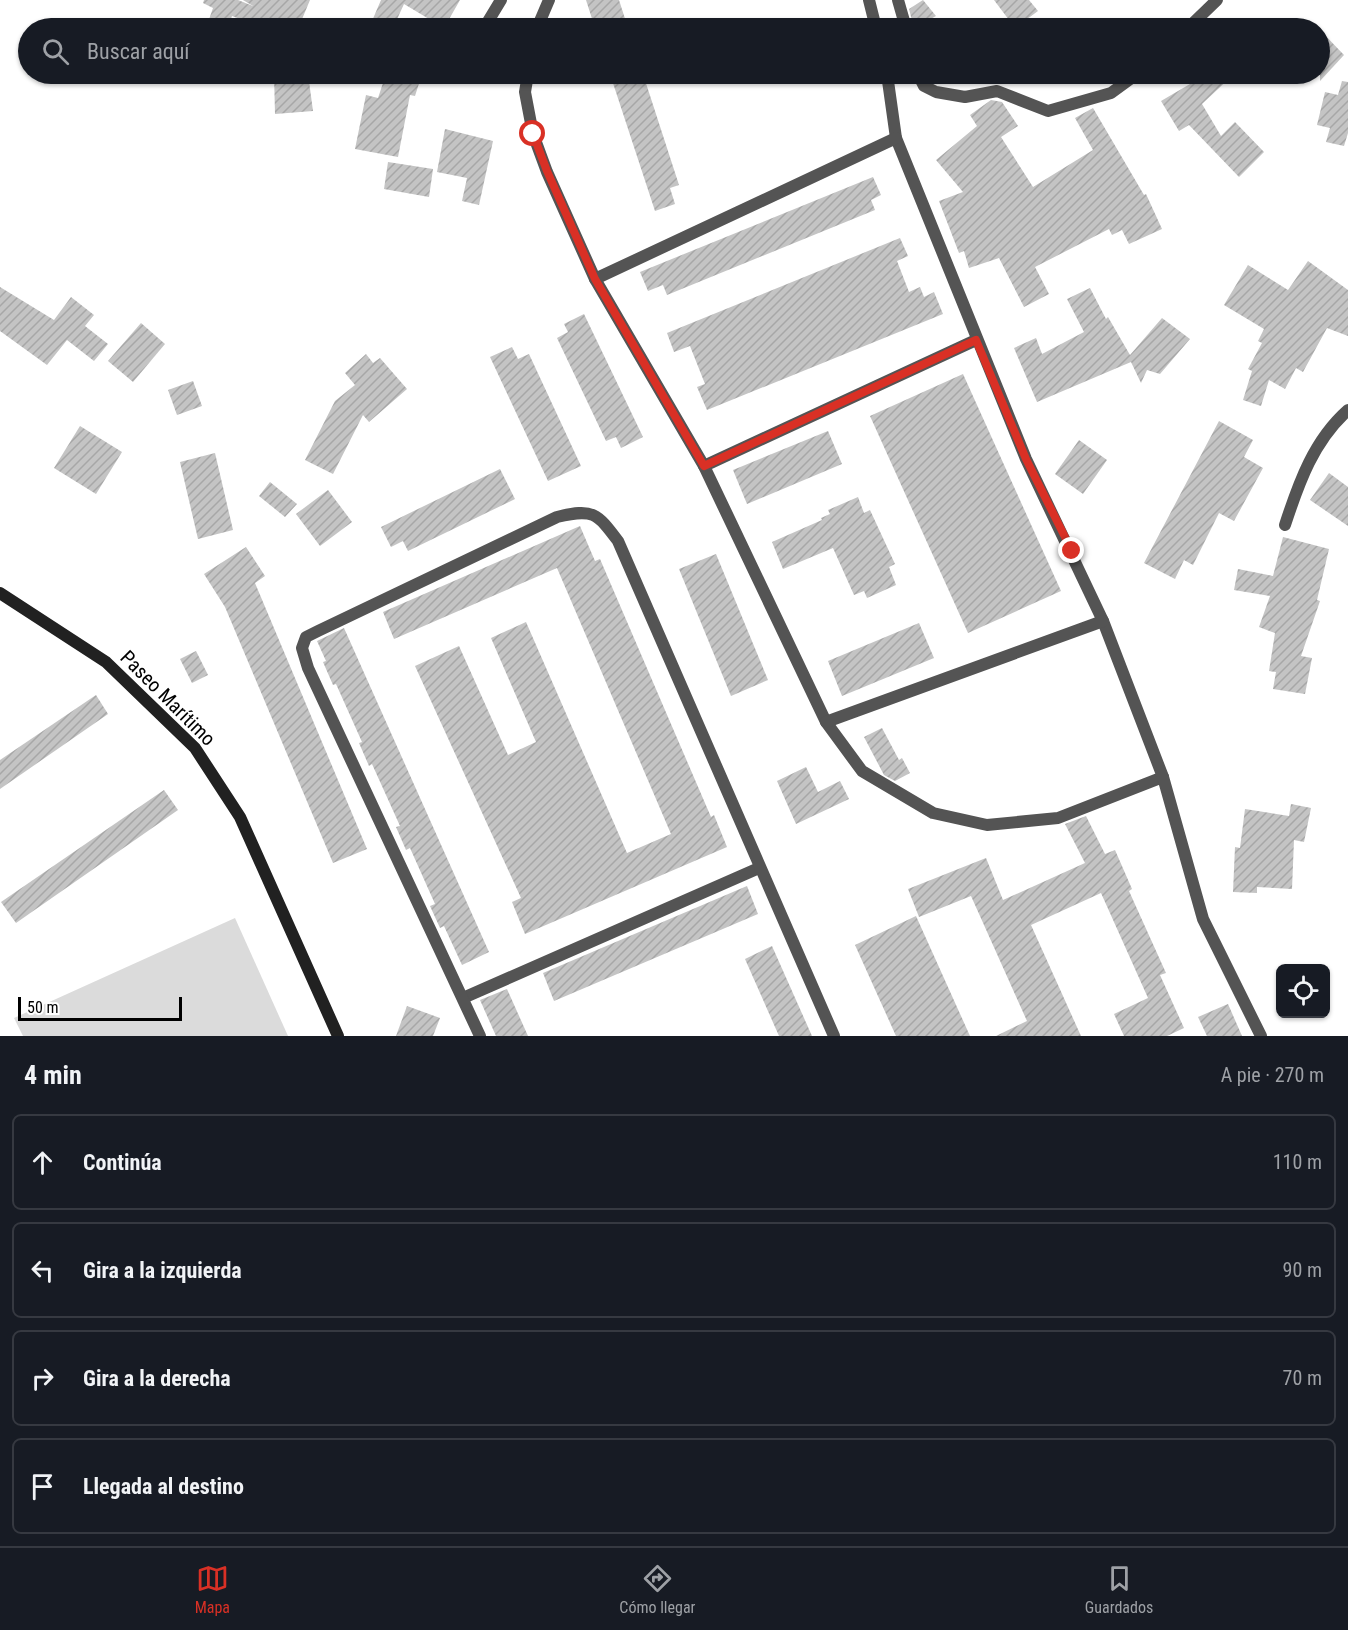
<!DOCTYPE html>
<html lang="es">
<meta charset="utf-8">
<style>
body{margin:0;font-family:"Roboto Condensed",sans-serif;background:#20242c;color:#f1f3f6}
.controls{position:absolute;right:18px;bottom:18px;display:grid;overflow:hidden;border-radius:9px;box-shadow:0 2px 4px #0004}
.controls button{width:54px;height:54px;display:grid;place-items:center;padding:0;border:0;border-bottom:2px solid #363941;background:#171b24;color:#f1f3f6;font:30px sans-serif}
.scale{position:absolute;left:18px;bottom:15px;width:164px;box-sizing:border-box;padding-left:6px;border:3px solid #000;border-top:0;font-size:16px;line-height:21px;white-space:nowrap;color:#000;-webkit-text-stroke:4px #fff;paint-order:stroke}
.stop{position:absolute;width:18px;height:18px;margin:-14px;border:4px solid #d93025;border-radius:50%;background:#fff}
.stop.end{background:#d93025;border-color:#fff;box-shadow:0 2px 6px #0008}
.list{margin:0;padding:0;list-style:none}
h2{display:flex;justify-content:space-between;align-items:center;height:78px;margin:0;padding:0 24px;font-size:26px}
h2 small{font-size:20px;font-weight:400;color:#9ea1a6}
.list li{display:grid;grid-template-columns:39px 1fr auto;gap:18px;align-items:center;box-sizing:border-box;height:96px;margin:0 12px 12px;padding:0 12px;border:2px solid #363941;border-radius:9px}
.list b{display:block;font-size:22px;white-space:nowrap}
.list em{font-size:20px;font-style:normal;color:#9ea1a6}
.icon{flex:none;width:33px;height:33px;fill:none;stroke:currentColor;stroke-width:2;stroke-linecap:round;stroke-linejoin:round}
.map{position:relative;flex:none;width:1348px;height:1036px;overflow:hidden}
.search{position:absolute;background:#171b24;box-shadow:0 2px 4px #0004;left:18px;right:18px;top:18px;height:66px;display:flex;align-items:center;gap:15px;box-sizing:border-box;padding:0 21px;border-radius:33px;color:#9ea1a6;font-size:22px}
.sheet{height:510px;background:#171b24}
nav{display:flex;justify-content:space-around;align-items:center;box-sizing:border-box;height:84px;border-top:2px solid #363941;background:#171b24;font-size:16px;color:#9ea1a6}
nav a{display:grid;justify-items:center;gap:3px}
nav .on{color:#d93025}
.map>svg:first-child{display:block}
.park{fill:#dbdbdb}
.building{fill:url(#building-hatch)}
.lines{fill:none;stroke-linecap:round;stroke-linejoin:round}
.minor{stroke:#545454;stroke-width:12}
.secondary{stroke:#212121;stroke-width:12}
.route{stroke:#d93025;stroke-width:8}
.labels{text-anchor:middle;dominant-baseline:central;stroke-width:6;stroke-linejoin:round;paint-order:stroke}
.street-label{font-size:20px;fill:#000;stroke:#fff}
</style>
<div class="map">
<svg width="1348" height="1036" viewBox="0 0 1348 1036">
<defs>
<pattern id="building-hatch" width="6" height="6" patternUnits="userSpaceOnUse" patternTransform="scale(1.5)"><rect width="6" height="6" fill="#c4c4c4"/><path d="M-1 1l2-2M0 6l6-6M5 7l2-2" fill="none" stroke="#a7a7a7"/></pattern>
</defs>
<rect width="100%" height="100%" fill="#fff"/>
<path class="park" d="M 235,918 L 288,1036 L 23,1036 L 14,1018 Z"/>
<g class="building">
<path d="M 204,0 L 238,0 L 253,6 L 243,0 L 310,0 L 300,24 L 287,19 L 283,28 L 264,28 L 232,16 L 228,28 L 206,28 L 213,8 L 203,3 Z"/>
<path d="M 381,0 L 460,0 L 444,28 L 404,4 L 393,28 L 372,21 Z"/>
<path d="M 586,0 L 619,0 L 628,28 L 595,28 Z"/>
<path d="M 923,0 L 936,16 L 914,28 L 909,9 Z"/>
<path d="M 994,0 L 1029,0 L 1038,11 L 1015,28 Z"/>
<path d="M 1320,30 L 1344,55 L 1320,81 Z"/>
<path d="M 274,74 L 308,74 L 313,111 L 275,114 Z"/>
<path d="M 386,74 L 422,74 L 415,96 L 410,95 L 398,157 L 355,149 L 366,95 L 378,98 Z"/>
<path d="M 610,74 L 643,74 L 679,185 L 670,188 L 675,204 L 655,211 Z"/>
<path d="M 1207,74 L 1234,74 L 1202,104 L 1221,136 L 1235,122 L 1264,152 L 1239,177 L 1189,125 L 1179,131 L 1161,101 Z"/>
<path d="M 1342,81 L 1348,82 L 1348,133 L 1344,146 L 1326,142 L 1330,128 L 1317,125 L 1325,92 L 1338,95 Z"/>
<path d="M 991,100 L 1002,102 L 1018,126 L 1001,137 L 1033,187 L 1093,150 L 1075,118 L 1093,108 L 1144,195 L 1146,194 L 1162,229 L 1129,244 L 1122,230 L 1112,235 L 1109,229 L 1035,267 L 1049,294 L 1024,307 L 999,258 L 969,268 L 964,251 L 959,253 L 939,201 L 963,192 L 936,160 L 977,126 L 970,115 Z"/>
<path d="M 445,129 L 493,141 L 479,205 L 462,201 L 467,178 L 437,172 Z"/>
<path d="M 388,162 L 433,169 L 429,197 L 384,189 Z"/>
<path d="M 873,177 L 881,195 L 871,200 L 875,210 L 667,295 L 663,285 L 648,291 L 640,272 Z"/>
<path d="M 900,238 L 908,256 L 897,261 L 909,292 L 920,287 L 924,297 L 934,292 L 943,314 L 707,410 L 697,387 L 705,384 L 690,346 L 674,352 L 667,333 Z"/>
<path d="M 1308,261 L 1348,290 L 1348,336 L 1327,328 L 1303,372 L 1296,368 L 1285,389 L 1269,380 L 1261,406 L 1243,400 L 1252,371 L 1248,369 L 1262,343 L 1258,341 L 1264,329 L 1224,305 L 1248,265 L 1288,290 Z"/>
<path d="M 0,287 L 54,320 L 71,297 L 94,315 L 85,326 L 108,344 L 94,361 L 67,340 L 47,365 L 0,331 Z"/>
<path d="M 1090,288 L 1106,319 L 1108,317 L 1130,355 L 1162,318 L 1190,339 L 1160,374 L 1147,370 L 1141,383 L 1131,362 L 1037,402 L 1014,348 L 1036,338 L 1042,354 L 1084,332 L 1067,299 Z"/>
<path d="M 584,314 L 643,437 L 621,448 L 616,437 L 606,441 L 557,338 L 568,332 L 564,324 Z"/>
<path d="M 141,323 L 165,344 L 133,382 L 108,361 Z"/>
<path d="M 512,347 L 518,359 L 529,354 L 581,466 L 548,481 L 490,357 Z"/>
<path d="M 366,354 L 373,363 L 380,358 L 407,389 L 369,422 L 363,415 L 333,474 L 305,460 L 335,401 L 355,385 L 345,373 Z"/>
<path d="M 963,374 L 1061,591 L 968,633 L 870,416 Z"/>
<path d="M 193,381 L 202,406 L 177,415 L 168,390 Z"/>
<path d="M 1219,421 L 1253,440 L 1244,457 L 1263,468 L 1234,521 L 1219,513 L 1193,565 L 1184,560 L 1175,579 L 1144,563 Z"/>
<path d="M 80,426 L 122,452 L 96,494 L 54,468 Z"/>
<path d="M 828,431 L 842,464 L 747,504 L 733,470 Z"/>
<path d="M 1079,440 L 1107,460 L 1083,494 L 1055,474 Z"/>
<path d="M 215,453 L 233,530 L 198,539 L 180,462 Z"/>
<path d="M 500,469 L 515,499 L 408,551 L 403,541 L 391,547 L 381,527 Z"/>
<path d="M 1329,473 L 1348,487 L 1348,526 L 1310,500 Z"/>
<path d="M 270,482 L 297,504 L 285,517 L 259,496 Z"/>
<path d="M 328,490 L 352,522 L 320,546 L 296,514 Z"/>
<path d="M 858,497 L 864,513 L 870,510 L 895,564 L 889,567 L 896,585 L 867,598 L 864,591 L 854,595 L 833,548 L 783,569 L 772,542 L 822,520 L 821,518 L 830,514 L 828,510 Z"/>
<path d="M 580,526 L 595,561 L 600,559 L 711,817 L 714,815 L 727,847 L 525,934 L 512,902 L 521,898 L 415,666 L 459,646 L 508,755 L 536,742 L 491,638 L 526,622 L 627,853 L 671,834 L 557,568 L 394,639 L 383,612 Z"/>
<path d="M 1283,537 L 1329,549 L 1317,600 L 1320,601 L 1301,656 L 1312,658 L 1305,694 L 1273,689 L 1276,672 L 1269,671 L 1275,633 L 1259,627 L 1270,596 L 1234,590 L 1238,569 L 1273,576 Z"/>
<path d="M 246,547 L 265,576 L 255,583 L 367,849 L 333,863 L 225,607 L 204,574 Z"/>
<path d="M 716,554 L 768,680 L 731,696 L 679,569 Z"/>
<path d="M 919,623 L 934,658 L 842,696 L 828,661 Z"/>
<path d="M 344,628 L 489,952 L 462,965 L 444,926 L 440,928 L 430,906 L 435,904 L 410,848 L 406,850 L 396,827 L 400,826 L 372,764 L 369,766 L 359,743 L 362,742 L 336,684 L 333,685 L 323,662 L 326,661 L 317,641 Z"/>
<path d="M 196,651 L 208,675 L 192,683 L 180,659 Z"/>
<path d="M 96,695 L 108,714 L 0,789 L 0,760 Z"/>
<path d="M 882,728 L 899,760 L 902,758 L 910,773 L 895,781 L 884,775 L 864,737 Z"/>
<path d="M 806,767 L 818,792 L 840,781 L 849,799 L 796,824 L 777,781 Z"/>
<path d="M 164,790 L 178,810 L 16,923 L 1,902 Z"/>
<path d="M 1291,804 L 1311,808 L 1304,842 L 1294,840 L 1292,889 L 1257,887 L 1257,893 L 1233,892 L 1235,847 L 1240,848 L 1245,809 L 1289,816 Z"/>
<path d="M 1086,816 L 1105,854 L 1115,850 L 1132,889 L 1129,891 L 1166,973 L 1160,975 L 1184,1028 L 1167,1036 L 1124,1036 L 1114,1014 L 1148,998 L 1101,893 L 1031,925 L 1081,1036 L 996,1036 L 1027,1021 L 971,896 L 919,917 L 908,889 L 986,858 L 1003,900 L 1085,863 L 1065,824 Z"/>
<path d="M 747,886 L 758,914 L 554,1001 L 543,973 Z"/>
<path d="M 916,916 L 970,1036 L 896,1036 L 855,945 Z"/>
<path d="M 772,946 L 812,1036 L 779,1036 L 745,959 Z"/>
<path d="M 507,989 L 528,1036 L 496,1036 L 480,1000 Z"/>
<path d="M 1228,1004 L 1242,1036 L 1207,1036 L 1198,1017 Z"/>
<path d="M 407,1006 L 440,1018 L 433,1036 L 396,1036 Z"/>
</g>
<g class="lines">
<g class="minor">
<path d="M 869,0 L 876,28"/>
<path d="M 898,0 L 906,28"/>
<path d="M 484,28 L 501,0"/>
<path d="M 537,28 L 549,0"/>
<path d="M 1188,28 L 1217,0"/>
<path d="M 528,74 L 525,92 L 533,134 L 547,172 L 595,279 L 704,466 L 826,722 L 862,771 L 933,813 L 987,825 L 1058,818 L 1163,777"/>
<path d="M 887,74 L 896,138 L 1026,459 L 1103,621 L 1163,777 L 1203,919 L 1261,1036"/>
<path d="M 918,74 L 924,86 L 936,92 L 965,97 L 997,91 L 1048,111 L 1111,93 L 1137,74"/>
<path d="M 595,279 L 896,138"/>
<path d="M 704,466 L 976,340"/>
<path d="M 1285,525 C 1299,482 1314,440 1348,410"/>
<path d="M 826,722 L 1103,621"/>
<path d="M 463,998 L 759,868"/>
<path d="M 480,1036 L 308,668 L 302,648 L 306,637 L 318,631 L 557,517 C 593,508 597,513 618,541 L 834,1036"/>
</g>
<path class="secondary" d="M 0,593 L 106,662 L 195,748 L 240,817 L 338,1036"/>
</g>
<g class="lines">
<path class="route" d="M 533,134 L 547,171 L 595,279 L 704,466 L 976,340 L 1026,459 L 1072,551"/>
</g>
<g class="labels">
<g class="street-label">
<text transform="translate(168 698) rotate(45)">Paseo Marítimo</text>
</g>
</g>
</svg>
<div class="controls">
<button><svg class="icon" aria-label="locate" viewBox="0 0 24 24"><circle cx="12" cy="12" r="6"/><path d="M12 2v4M12 18v4M2 12h4M18 12h4"/></svg></button>
</div>
<div class="scale">50 m</div>
<div class="stop" style="left:533px;top:134px"></div>
<div class="stop end" style="left:1072px;top:551px"></div>
<div class="search"><svg class="icon" aria-label="search" viewBox="0 0 24 24"><circle cx="10" cy="10" r="6"/><path d="M15 15l6 6"/></svg>Buscar aquí</div>
</div>
<section class="sheet">
<h2>4 min<small>A pie · 270 m</small></h2>
<ul class="list">
<li><svg class="icon" aria-label="ahead" viewBox="0 0 24 24"><path d="M12 20V5M6 11l6-6 6 6"/></svg><div><b>Continúa</b></div><em>110 m</em></li>
<li><svg class="icon" aria-label="left" viewBox="0 0 24 24"><path d="M17 20v-9H6M10 6l-5 5 5 5"/></svg><div><b>Gira a la izquierda</b></div><em>90 m</em></li>
<li><svg class="icon" aria-label="right" viewBox="0 0 24 24"><path d="M7 20v-9h11M14 6l5 5-5 5"/></svg><div><b>Gira a la derecha</b></div><em>70 m</em></li>
<li><svg class="icon" aria-label="arrive" viewBox="0 0 24 24"><path d="M6 21V4h12l-3 4 3 4H6"/></svg><div><b>Llegada al destino</b></div></li>
</ul>
</section>
<nav>
<a class="on"><svg class="icon" aria-label="map" viewBox="0 0 24 24"><path d="M3 6l6-2 6 2 6-2v14l-6 2-6-2-6 2zM9 4v14M15 6v14"/></svg>Mapa</a>
<a><svg class="icon" aria-label="directions" viewBox="0 0 24 24"><path d="M12 3l9 9-9 9-9-9zM9 14v-3h6M13 9l2 2-2 2"/></svg>Cómo llegar</a>
<a><svg class="icon" aria-label="saved" viewBox="0 0 24 24"><path d="M7 4h10v16l-5-4-5 4z"/></svg>Guardados</a>
</nav>
